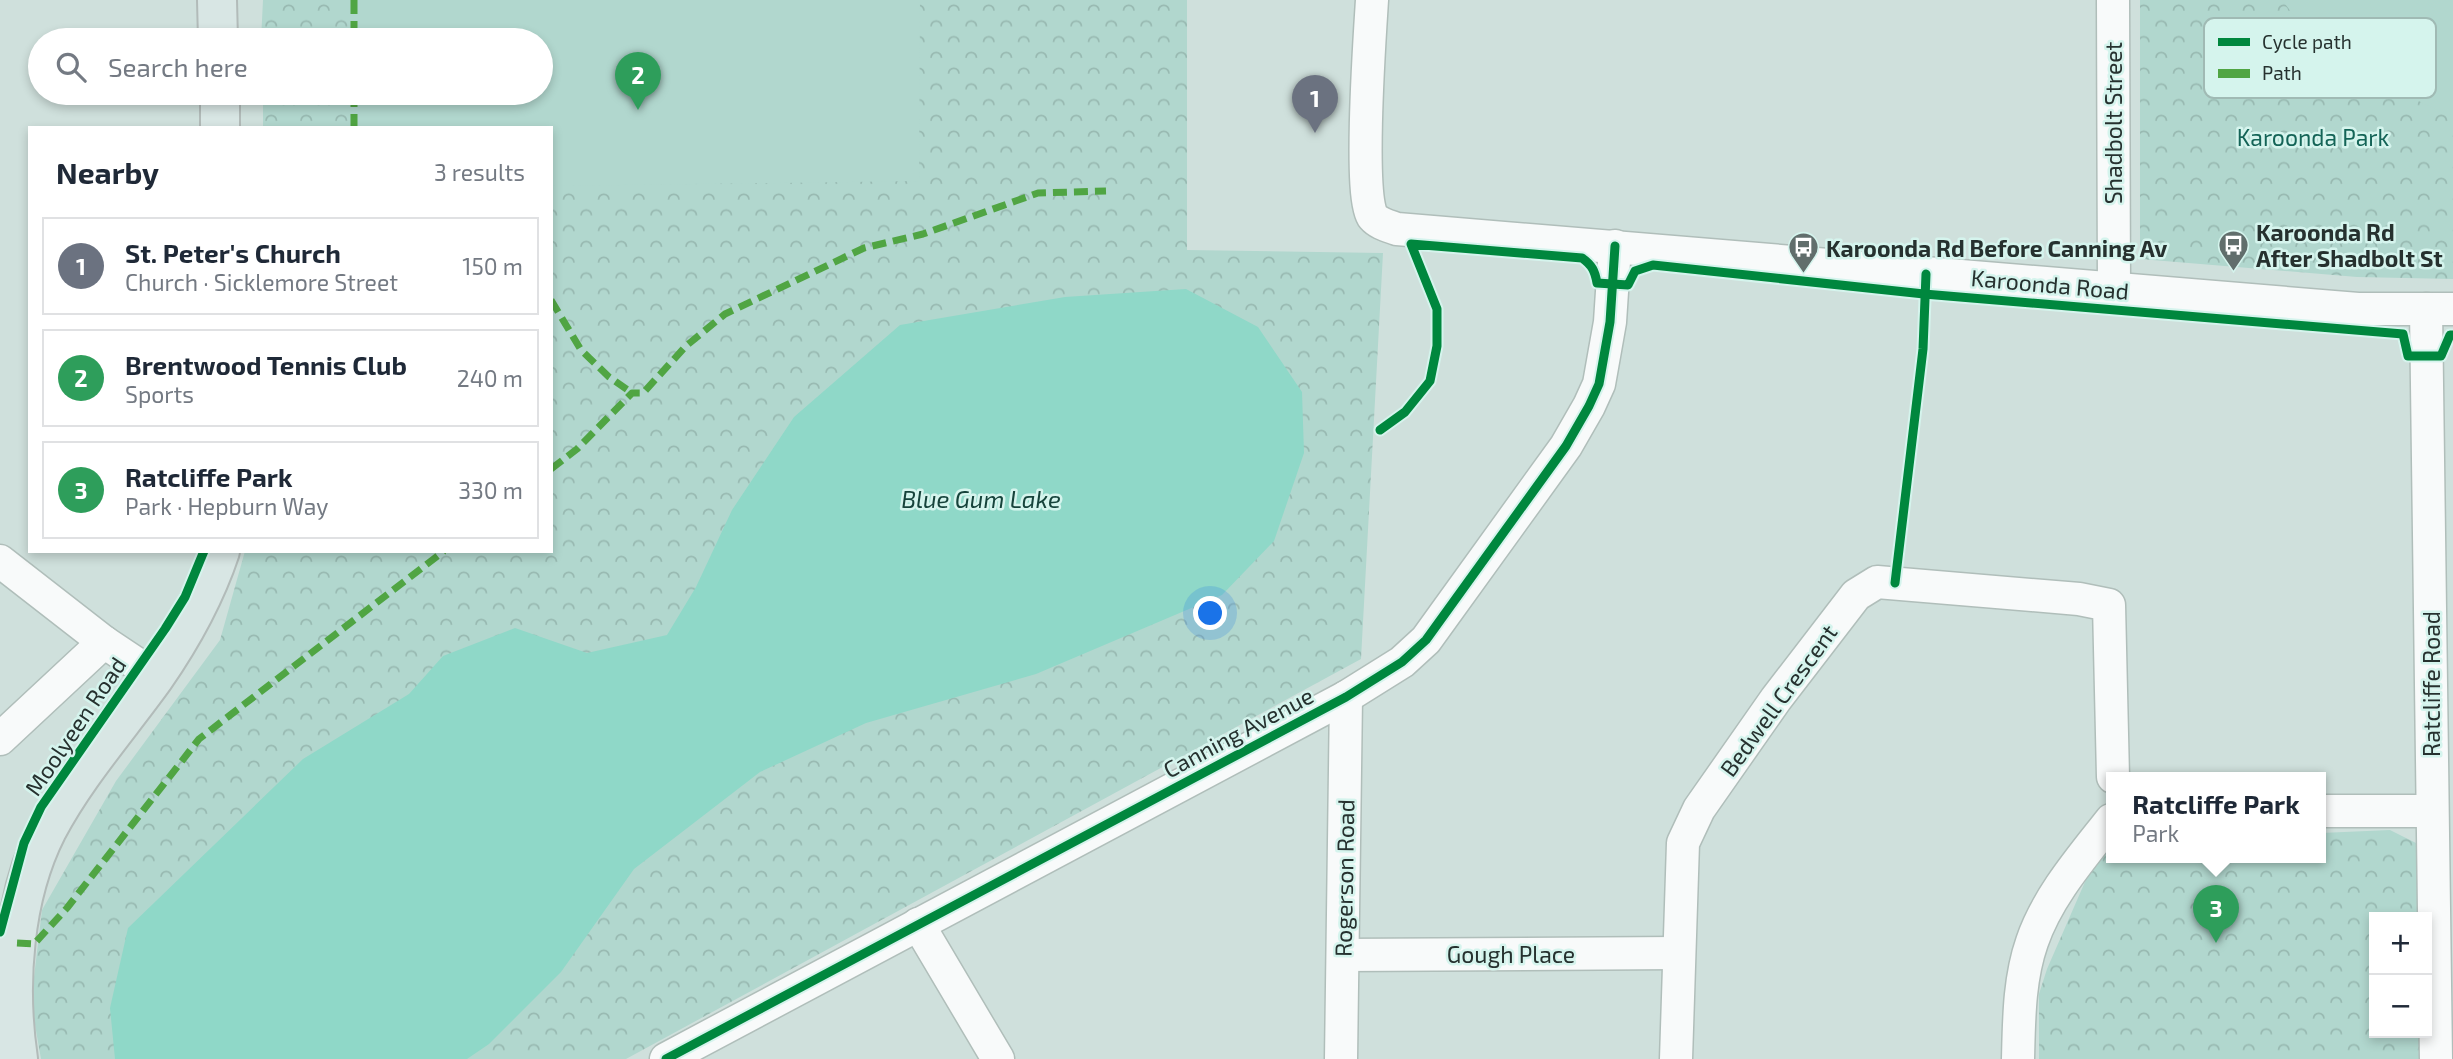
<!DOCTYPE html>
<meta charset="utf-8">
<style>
body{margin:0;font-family:"Exo 2",sans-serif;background:#f6f6f7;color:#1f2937}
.controls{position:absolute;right:21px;bottom:21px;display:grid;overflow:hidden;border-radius:0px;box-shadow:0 4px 10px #0003}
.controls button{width:63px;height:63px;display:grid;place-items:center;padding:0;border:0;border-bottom:2px solid #e0e1e3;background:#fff;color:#1f2937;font:35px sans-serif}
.you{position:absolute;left:1211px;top:614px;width:24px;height:24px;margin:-18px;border:5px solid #fff;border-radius:50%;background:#1a73e8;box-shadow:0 0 0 10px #1a73e833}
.badge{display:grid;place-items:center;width:46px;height:46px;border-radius:50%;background:#d93025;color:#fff;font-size:23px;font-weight:700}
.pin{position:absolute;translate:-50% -58px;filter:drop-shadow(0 2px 4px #0008)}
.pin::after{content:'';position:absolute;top:37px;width:24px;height:21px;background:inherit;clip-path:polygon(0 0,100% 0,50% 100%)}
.popup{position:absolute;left:2106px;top:772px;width:220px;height:91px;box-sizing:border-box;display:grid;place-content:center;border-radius:0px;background:#fff;filter:drop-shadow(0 2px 5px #0005);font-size:23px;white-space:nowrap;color:#747a83}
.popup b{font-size:26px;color:#1f2937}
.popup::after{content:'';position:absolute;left:50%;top:100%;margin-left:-14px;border:14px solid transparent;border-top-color:#fff}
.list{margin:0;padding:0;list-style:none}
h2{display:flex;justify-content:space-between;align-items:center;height:91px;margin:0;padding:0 28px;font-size:30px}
h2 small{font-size:23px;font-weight:400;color:#747a83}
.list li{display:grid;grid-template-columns:46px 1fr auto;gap:21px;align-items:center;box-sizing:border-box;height:98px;margin:0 14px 14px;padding:0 14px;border:2px solid #e0e1e3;border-radius:0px}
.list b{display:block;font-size:26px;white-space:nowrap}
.list p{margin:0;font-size:23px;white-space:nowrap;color:#747a83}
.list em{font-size:23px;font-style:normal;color:#747a83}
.icon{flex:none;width:38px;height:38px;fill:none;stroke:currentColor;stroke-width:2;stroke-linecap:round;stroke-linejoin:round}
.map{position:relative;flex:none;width:2453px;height:1059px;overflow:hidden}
.search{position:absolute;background:#fff;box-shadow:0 4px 10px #0003;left:28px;top:28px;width:525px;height:77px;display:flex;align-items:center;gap:18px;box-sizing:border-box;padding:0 24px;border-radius:38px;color:#747a83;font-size:26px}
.panel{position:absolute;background:#fff;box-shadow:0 4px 10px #0003;left:28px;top:126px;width:525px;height:427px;border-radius:0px}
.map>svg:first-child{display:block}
.park{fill:url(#park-crowns)}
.pitch{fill:#b1d7ce}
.water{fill:#8fd8c8}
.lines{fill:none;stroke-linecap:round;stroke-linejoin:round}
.minor-casing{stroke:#b0beba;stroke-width:35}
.major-casing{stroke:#b2bbb9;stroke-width:42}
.minor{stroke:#f8fafa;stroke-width:32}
.major{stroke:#d8e6e4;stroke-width:38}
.quiet{stroke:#50a543;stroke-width:7;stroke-dasharray:14 7;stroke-linecap:butt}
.cycleway-casing{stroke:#d5f4ed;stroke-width:13}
.cycleway{stroke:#00873e;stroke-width:9}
.labels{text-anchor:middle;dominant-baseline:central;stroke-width:5;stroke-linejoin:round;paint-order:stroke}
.street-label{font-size:23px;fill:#26312f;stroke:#d5f4ed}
.park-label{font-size:23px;fill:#146457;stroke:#d5f4ed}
.poi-label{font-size:23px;font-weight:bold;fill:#26312f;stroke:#d5f4ed;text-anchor:start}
.water-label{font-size:24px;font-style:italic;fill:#16433b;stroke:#d5f4ed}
.key{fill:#d5f4ed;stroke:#a0bab4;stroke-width:2}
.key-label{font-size:19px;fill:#26312f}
</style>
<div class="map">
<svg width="2453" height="1059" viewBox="0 0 2453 1059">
<defs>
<pattern id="park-crowns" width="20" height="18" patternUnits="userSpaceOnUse" patternTransform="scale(1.75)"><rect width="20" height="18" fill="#b1d7ce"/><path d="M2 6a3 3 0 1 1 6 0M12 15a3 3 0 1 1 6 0" fill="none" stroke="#98b9b1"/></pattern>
</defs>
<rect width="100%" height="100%" fill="#cfe0dc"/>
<g class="park">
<path d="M 263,0 L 1187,0 L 1187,250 L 1383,253 L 1361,659 L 626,1059 L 41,1059 L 31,1002 L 42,910 L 116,781 L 220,640 L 245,551 L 551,551 L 551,128 L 263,128 L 263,93 L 541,93 L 541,40 L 261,40 Z"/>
<path d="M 2140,0 L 2453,0 L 2453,279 L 2357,277 L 2140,259 Z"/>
<path d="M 2390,830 L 2416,843 L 2420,917 L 2374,917 L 2374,1033 L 2423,1033 L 2422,1059 L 2039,1059 L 2039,994 L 2047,969 L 2091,868 L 2111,850 L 2111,857 L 2321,857 L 2321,833 Z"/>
</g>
<g class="pitch">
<path d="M 357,0 L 920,0 L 919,181 L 551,186 L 551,128 L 357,128 L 357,93 L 541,93 L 541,40 L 357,40 Z"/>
<path d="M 2282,0 L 2453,0 L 2453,115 L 2432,108 L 2398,90 L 2365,82 L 2316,44 Z"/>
</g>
<path class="water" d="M 1186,289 L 1258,327 L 1302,392 L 1304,453 L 1274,541 L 1222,595 L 1036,674 L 866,723 L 760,772 L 634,869 L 561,972 L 489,1044 L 467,1059 L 115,1059 L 110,1008 L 128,928 L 303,759 L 409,694 L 443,656 L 515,628 L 587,653 L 667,635 L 696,587 L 732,510 L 794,417 L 900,325 L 1065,297 Z"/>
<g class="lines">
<defs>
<g id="minor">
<path d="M 1372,0 C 1370,32 1358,200 1373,217 C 1379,224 1389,226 1397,229 L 2358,309 L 2453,309"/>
<path d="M 2113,0 L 2114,289"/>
<path d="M 2426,309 L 2436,1059"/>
<path d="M 0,561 L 104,642 L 155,676"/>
<path d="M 0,739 L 104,642"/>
<path d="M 2321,811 L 2432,811"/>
<path d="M 918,924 L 998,1059"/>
<path d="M 1344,955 L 1678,953"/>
<path d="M 666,1059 L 1346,697 L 1402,662 L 1426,640 L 1566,446 L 1589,406 L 1599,384 L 1610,322 L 1615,246"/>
<path d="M 1341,1059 L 1346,697"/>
<path d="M 1676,1059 L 1683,843 L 1699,809 L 1776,699 L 1856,595 L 1877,582 L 2079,599 L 2109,605 L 2113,777"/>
<path d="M 2018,1059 C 2019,1020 2019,979 2032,942 C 2047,897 2082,857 2111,820"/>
</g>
<g id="major">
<path d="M 217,0 L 218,40"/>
<path d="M 220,93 L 220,128"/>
<path d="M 18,1059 C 7,985 13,897 47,830 C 76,775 118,728 154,678 C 181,639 205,596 220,551"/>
</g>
</defs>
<use href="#minor" class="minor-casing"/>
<use href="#major" class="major-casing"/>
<use href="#minor" class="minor"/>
<use href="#major" class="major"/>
<g class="quiet">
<path d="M 354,0 L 354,40"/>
<path d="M 354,93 L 354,128"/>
<path d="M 551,300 L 581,350 L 609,377 L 632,393"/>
<path d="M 551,469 L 577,449 L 632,393 L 643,393 L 686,346 L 725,314 L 864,248 L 923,234 L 1038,193 L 1106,191"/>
<path d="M 17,943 L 34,944 L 67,908 L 199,739 L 444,551"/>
</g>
<defs>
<g id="cycleway">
<path d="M 1380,430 L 1405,412 L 1430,381 L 1437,346 L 1437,309 L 1411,244 L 1582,258 C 1592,265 1595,271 1597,283 L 1628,285 L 1635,271 L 1653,265 L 1924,294 L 2403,334 L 2408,356 L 2441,356 L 2450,335 L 2453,335"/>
<path d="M 1895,583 L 1923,349 L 1926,274"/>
<path d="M 0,932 L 24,843 L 41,807 L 165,629 L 185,597 L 204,551"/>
<path d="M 666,1059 L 1346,697 L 1402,662 L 1426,640 L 1566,446 L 1589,406 L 1599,384 L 1610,322 L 1615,246"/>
</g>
</defs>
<use href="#cycleway" class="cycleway-casing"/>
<use href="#cycleway" class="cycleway"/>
</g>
<defs>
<symbol id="bus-pin" viewBox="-11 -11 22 30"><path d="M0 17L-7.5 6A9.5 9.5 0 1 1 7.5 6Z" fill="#616e6c" stroke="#d5f4ed"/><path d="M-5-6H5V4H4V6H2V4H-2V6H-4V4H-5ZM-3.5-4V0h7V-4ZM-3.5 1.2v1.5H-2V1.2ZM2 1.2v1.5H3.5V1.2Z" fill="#fff"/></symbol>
</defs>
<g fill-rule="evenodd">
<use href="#bus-pin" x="2216" y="228" width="35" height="47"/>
<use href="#bus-pin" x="1786" y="230" width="35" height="47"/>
</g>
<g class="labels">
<g class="street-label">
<text transform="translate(2113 123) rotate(-90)">Shadbolt Street</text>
<text transform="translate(2050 284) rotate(5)">Karoonda Road</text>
<text transform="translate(2431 684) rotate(-90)">Ratcliffe Road</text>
<text transform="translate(1778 700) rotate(-54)">Bedwell Crescent</text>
<text transform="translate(75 726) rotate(-56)">Moolyeen Road</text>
<text transform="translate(1238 732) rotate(-28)">Canning Avenue</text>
<text transform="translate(1344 878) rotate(-89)">Rogerson Road</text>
<text x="1511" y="954">Gough Place</text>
</g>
<g class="park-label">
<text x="2313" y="137">Karoonda Park</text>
</g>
<g class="poi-label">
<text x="2256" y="232">Karoonda Rd<tspan x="2256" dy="26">After Shadbolt St</tspan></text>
<text x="1826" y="248">Karoonda Rd Before Canning Av</text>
</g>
<g class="water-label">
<text x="981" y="498">Blue Gum Lake</text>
</g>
</g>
<rect x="2204" y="18" width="232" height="80" rx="10" class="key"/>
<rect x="2218" y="38" width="32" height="8" fill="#00873e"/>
<rect x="2218" y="69" width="32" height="9" fill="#50a543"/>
<g class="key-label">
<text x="2262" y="49">Cycle path</text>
<text x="2262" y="80">Path</text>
</g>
</svg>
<div class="controls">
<button>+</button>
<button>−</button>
</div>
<div class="you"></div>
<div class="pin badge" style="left:1315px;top:133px;background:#6b7280">1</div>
<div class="pin badge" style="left:638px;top:110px;background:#2e9e5b">2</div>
<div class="pin badge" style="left:2216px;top:943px;background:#2e9e5b">3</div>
<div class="popup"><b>Ratcliffe Park</b>Park</div>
<div class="search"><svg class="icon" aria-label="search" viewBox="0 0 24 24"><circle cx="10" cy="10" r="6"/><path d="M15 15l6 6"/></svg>Search here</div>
<section class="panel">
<h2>Nearby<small>3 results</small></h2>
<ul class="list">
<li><span class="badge" style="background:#6b7280">1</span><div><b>St. Peter's Church</b><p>Church · Sicklemore Street</p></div><em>150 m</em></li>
<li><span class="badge" style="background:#2e9e5b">2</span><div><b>Brentwood Tennis Club</b><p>Sports</p></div><em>240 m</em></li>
<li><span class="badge" style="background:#2e9e5b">3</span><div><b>Ratcliffe Park</b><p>Park · Hepburn Way</p></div><em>330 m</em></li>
</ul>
</section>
</div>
